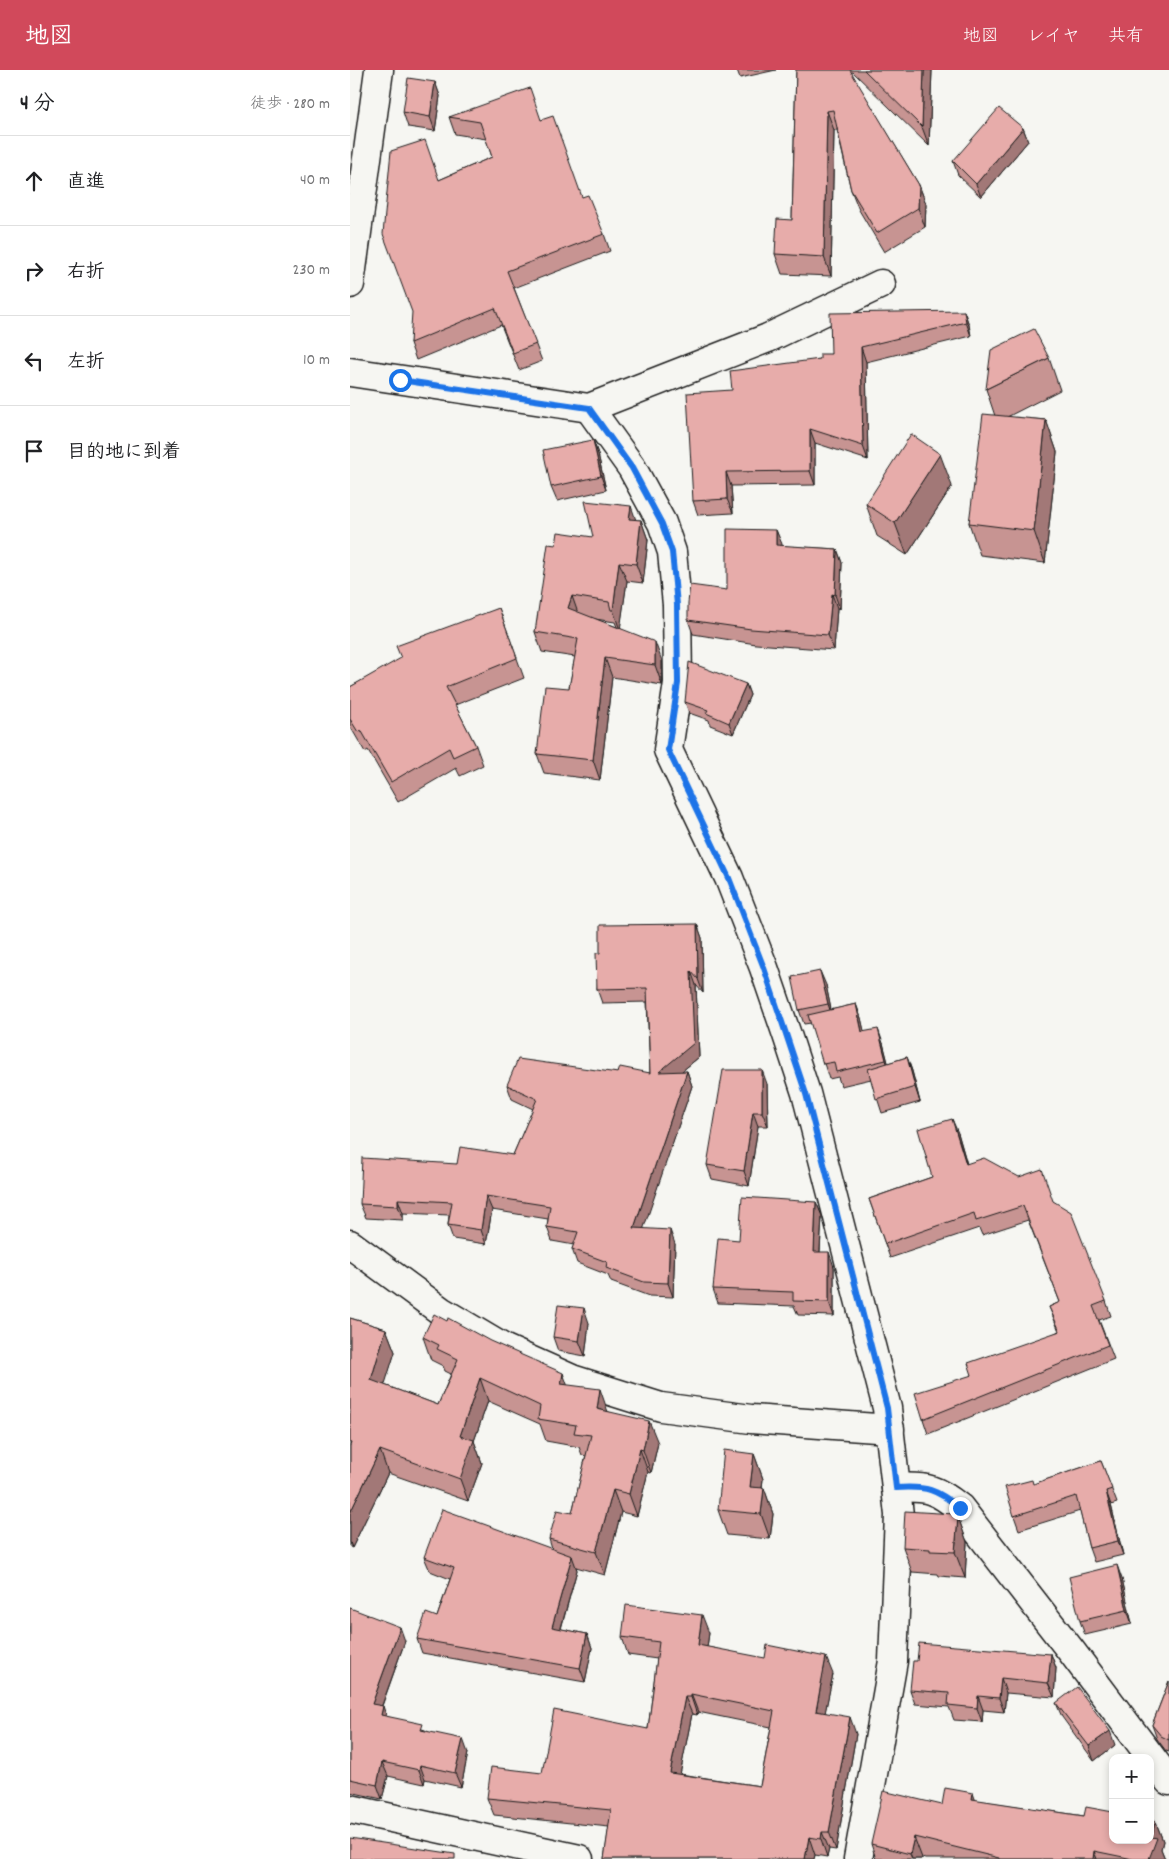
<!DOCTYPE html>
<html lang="ja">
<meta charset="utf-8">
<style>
body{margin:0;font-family:Dekko,"Klee One",sans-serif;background:#f6f6f6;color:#202124}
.controls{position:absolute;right:15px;bottom:15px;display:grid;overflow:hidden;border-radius:10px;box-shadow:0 2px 8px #0003}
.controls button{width:45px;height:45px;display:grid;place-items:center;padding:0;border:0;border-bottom:1px solid #e0e0e0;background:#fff;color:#202124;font:25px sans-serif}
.stop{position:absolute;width:15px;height:15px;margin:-11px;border:4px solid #1a73e8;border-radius:50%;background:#fff}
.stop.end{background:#1a73e8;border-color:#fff;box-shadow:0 1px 5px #0008}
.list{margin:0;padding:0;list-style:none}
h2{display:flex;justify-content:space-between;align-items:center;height:65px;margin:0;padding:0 20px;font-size:21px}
h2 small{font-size:16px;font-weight:400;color:#757577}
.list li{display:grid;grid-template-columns:32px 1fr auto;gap:15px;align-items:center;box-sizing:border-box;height:90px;padding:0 20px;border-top:1px solid #e0e0e0}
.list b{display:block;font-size:19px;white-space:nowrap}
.list em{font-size:16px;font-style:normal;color:#757577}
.icon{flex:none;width:28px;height:28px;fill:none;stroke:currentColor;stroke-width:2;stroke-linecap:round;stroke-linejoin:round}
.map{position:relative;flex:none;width:819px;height:1789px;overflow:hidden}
header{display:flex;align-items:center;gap:30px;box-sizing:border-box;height:70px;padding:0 25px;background:#d1495b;color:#fff}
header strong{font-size:24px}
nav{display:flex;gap:28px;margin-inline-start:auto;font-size:18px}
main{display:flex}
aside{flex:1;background:#fff}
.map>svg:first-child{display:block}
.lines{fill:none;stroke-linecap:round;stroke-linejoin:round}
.minor-casing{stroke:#1c1c1c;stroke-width:31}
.tertiary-casing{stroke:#1c1c1c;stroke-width:31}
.minor{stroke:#f6f6f2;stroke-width:28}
.tertiary{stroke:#f6f6f2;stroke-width:28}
.wall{fill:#c79492;stroke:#1c1c1c;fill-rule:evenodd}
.shaded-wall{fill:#a27877;stroke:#1c1c1c}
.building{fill:#e7acaa;stroke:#1c1c1c;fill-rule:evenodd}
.route{stroke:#1a73e8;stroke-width:6}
</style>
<header>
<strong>地図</strong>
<nav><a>地図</a><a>レイヤ</a><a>共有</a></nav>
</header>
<main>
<aside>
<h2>4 分<small>徒歩 · 280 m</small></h2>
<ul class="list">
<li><svg class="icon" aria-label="ahead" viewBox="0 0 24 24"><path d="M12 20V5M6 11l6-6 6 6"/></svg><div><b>直進</b></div><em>40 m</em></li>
<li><svg class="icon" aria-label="right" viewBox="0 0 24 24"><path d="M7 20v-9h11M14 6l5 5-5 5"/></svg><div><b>右折</b></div><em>230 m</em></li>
<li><svg class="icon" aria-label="left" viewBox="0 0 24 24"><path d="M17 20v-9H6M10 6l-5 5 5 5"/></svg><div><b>左折</b></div><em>10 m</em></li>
<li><svg class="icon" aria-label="arrive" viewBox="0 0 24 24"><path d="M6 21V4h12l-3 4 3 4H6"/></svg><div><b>目的地に到着</b></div></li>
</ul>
</aside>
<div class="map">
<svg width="819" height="1789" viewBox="0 0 819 1789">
<rect width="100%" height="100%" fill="#f6f6f2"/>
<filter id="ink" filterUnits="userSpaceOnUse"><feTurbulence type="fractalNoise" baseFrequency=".02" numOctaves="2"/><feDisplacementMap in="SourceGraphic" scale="10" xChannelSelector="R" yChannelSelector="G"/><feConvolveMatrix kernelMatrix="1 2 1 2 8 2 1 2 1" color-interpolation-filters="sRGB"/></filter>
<g filter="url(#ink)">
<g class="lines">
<defs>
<g id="minor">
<path d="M 0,302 L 239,338 L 418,268 L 531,214"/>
<path d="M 239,338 L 282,398 L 312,453 L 322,482 L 327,535 L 328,613 L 318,680 L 379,808 L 414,898 L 437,965 L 456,1023 L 537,1338 L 549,1445 L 543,1591 L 508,1789"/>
<path d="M 0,1174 L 91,1241 L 155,1279 L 222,1309 L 311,1337 L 401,1349 L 540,1359"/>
<path d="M 546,1418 C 577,1416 586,1419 610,1438 L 722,1582 L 819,1711"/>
<path d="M 0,1739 L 229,1789"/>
</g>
<path id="tertiary" d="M 0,214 L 29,0"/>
</defs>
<use href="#minor" class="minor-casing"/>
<use href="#tertiary" class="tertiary-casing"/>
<use href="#minor" class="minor"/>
<use href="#tertiary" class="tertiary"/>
</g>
<g class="wall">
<path d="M 387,0 L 426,0 L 390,8 Z"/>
<path d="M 446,0 L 582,0 L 579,76 L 503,2 L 501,3 L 569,115 L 576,134 L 575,157 L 534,182 L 509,140 L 501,120 L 487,60 L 484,60 L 481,206 L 432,204 L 425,184 L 442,150 Z"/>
<path d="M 85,12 L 90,26 L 85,61 L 58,57 L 53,42 Z"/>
<path d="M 99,47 L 192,50 L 232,127 L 254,164 L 260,181 L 164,218 L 192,291 L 169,300 L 151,255 L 66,290 L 60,273 L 89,110 L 142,87 L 136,69 L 105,64 Z"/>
<path d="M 673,58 L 678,71 L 631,127 L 608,105 L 603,91 Z"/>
<path d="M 614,241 L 619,255 L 621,266 L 516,292 L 518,390 L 465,373 L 465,415 L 381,416 L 383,443 L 348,445 L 343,431 L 382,320 L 470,289 L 481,284 Z"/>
<path d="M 699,288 L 710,320 L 657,347 L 696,350 L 707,382 L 695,493 L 630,485 L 619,453 L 645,346 L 636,319 Z"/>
<path d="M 243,370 L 248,384 L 256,420 L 207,431 L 201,417 Z"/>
<path d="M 602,416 L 557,485 L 527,466 L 516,434 Z"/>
<path d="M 286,450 L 291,450 L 298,470 L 293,513 L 277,511 L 270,558 L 312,591 L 312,615 L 262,607 L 250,710 L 194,703 L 187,684 L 219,618 L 225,587 L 192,582 L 185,562 L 206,475 L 243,467 ZM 245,549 L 265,552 L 267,557 Z"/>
<path d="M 426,460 L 432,476 L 487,479 L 492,493 L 490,539 L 487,538 L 484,580 L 406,574 L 343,564 L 338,550 L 377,520 Z"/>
<path d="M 149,538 L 174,608 L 105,635 L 126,676 L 133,695 L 110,706 L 106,698 L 48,732 L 18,680 L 15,682 L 0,656 L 0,617 Z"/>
<path d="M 396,614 L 400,625 L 383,664 L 360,655 L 359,650 L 339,643 L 335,632 Z"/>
<path d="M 347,854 L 352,868 L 353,923 L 346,915 L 349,987 L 331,1002 L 337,1001 L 342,1016 L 293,1158 L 325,1174 L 323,1227 L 299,1226 L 261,1212 L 258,1205 L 227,1193 L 222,1179 L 224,1175 L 202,1171 L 197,1157 L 198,1149 L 142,1140 L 136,1174 L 103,1169 L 98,1155 L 99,1145 L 53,1143 L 53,1150 L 16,1148 L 10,1134 L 107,1094 L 163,1085 L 183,1039 L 162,1029 L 157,1015 L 268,1003 L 300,1003 L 297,932 L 252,933 L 247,919 L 250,883 Z"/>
<path d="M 476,915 L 481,940 L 506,934 L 511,948 L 514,962 L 533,973 L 538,993 L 557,987 L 562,1001 L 570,1032 L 532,1043 L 521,1009 L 491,1016 L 488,1007 L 479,1009 L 461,953 L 454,954 L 449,940 Z"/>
<path d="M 417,1014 L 418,1056 L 408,1056 L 399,1116 L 362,1109 L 357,1095 Z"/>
<path d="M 608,1063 L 617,1094 L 704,1132 L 756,1231 L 761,1246 L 749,1250 L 764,1289 L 578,1364 L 573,1349 L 622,1305 L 709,1261 L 699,1237 L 710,1232 L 678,1150 L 632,1165 L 629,1158 L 540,1188 L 519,1129 L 582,1107 Z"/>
<path d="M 466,1132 L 472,1146 L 470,1182 L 484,1197 L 484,1246 L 448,1245 L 444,1236 L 368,1233 L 363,1219 L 389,1170 Z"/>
<path d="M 0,1248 L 36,1259 L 45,1282 L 34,1315 L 88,1335 L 101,1304 L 95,1301 L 93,1296 L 81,1290 L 73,1267 L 217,1315 L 308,1373 L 301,1403 L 298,1402 L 287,1446 L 271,1442 L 255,1505 L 226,1497 L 227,1500 L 211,1559 L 237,1564 L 242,1578 L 235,1612 L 72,1583 L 67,1569 L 87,1547 L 100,1509 L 80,1501 L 74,1487 L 202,1479 L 199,1469 L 222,1443 L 236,1386 L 232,1385 L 229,1377 L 196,1371 L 190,1354 L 138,1331 L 124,1371 L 132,1393 L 118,1431 L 38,1403 L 2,1478 L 0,1477 Z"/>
<path d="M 239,1253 L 235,1286 L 208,1281 L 203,1267 Z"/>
<path d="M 404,1384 L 413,1409 L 412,1418 L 414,1418 L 423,1444 L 420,1469 L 377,1465 L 368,1440 Z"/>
<path d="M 751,1391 L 767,1433 L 761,1435 L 773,1485 L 744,1492 L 739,1478 L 730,1441 L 669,1460 L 664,1446 L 684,1414 Z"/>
<path d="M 608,1447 L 617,1472 L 615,1508 L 589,1506 L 588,1504 L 562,1502 L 553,1477 Z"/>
<path d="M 772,1509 L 782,1554 L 735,1565 L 730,1551 Z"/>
<path d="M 0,1538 L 55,1571 L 32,1636 L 36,1646 L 75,1660 L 118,1683 L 111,1717 L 75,1709 L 74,1714 L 38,1706 L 32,1729 L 0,1722 Z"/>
<path d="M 359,1563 L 357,1577 L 483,1604 L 475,1642 L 506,1664 L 486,1780 L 479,1779 L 477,1787 L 465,1785 L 464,1789 L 254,1789 L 259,1757 L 144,1745 L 137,1728 L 192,1703 L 298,1659 L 307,1589 L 278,1585 L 272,1567 ZM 348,1642 L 421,1657 L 410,1716 L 330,1704 L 342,1644 L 347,1645 Z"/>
<path d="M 701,1584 L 706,1598 L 704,1627 L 656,1623 L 654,1642 L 633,1640 L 632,1652 L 604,1650 L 599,1637 L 565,1634 L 560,1620 Z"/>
<path d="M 819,1611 L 819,1682 L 816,1681 L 807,1669 L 802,1655 Z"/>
<path d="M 706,1633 L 765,1675 L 744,1691 L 712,1647 Z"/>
<path d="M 625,1730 L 734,1746 L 805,1750 L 813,1771 L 811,1779 L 815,1789 L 575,1789 L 572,1788 L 571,1789 L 526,1789 L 521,1774 L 592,1735 Z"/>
</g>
<g class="shaded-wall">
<path d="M 574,0 L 582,0 L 579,76 L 572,57 Z"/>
<path d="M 85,12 L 90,26 L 85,61 L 80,47 Z"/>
<path d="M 477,41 L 484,60 L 481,206 L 474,187 Z"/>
<path d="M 673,58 L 678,71 L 631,127 L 626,114 Z"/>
<path d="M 569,115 L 576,134 L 575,157 L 568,138 Z"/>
<path d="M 614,241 L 619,255 L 621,266 L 616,252 Z"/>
<path d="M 511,277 L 516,292 L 518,390 L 513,376 Z"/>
<path d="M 696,350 L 707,382 L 695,493 L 684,461 Z"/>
<path d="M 460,359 L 465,373 L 465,415 L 460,401 Z"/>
<path d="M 243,370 L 248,384 L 256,420 L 251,406 Z"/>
<path d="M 590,384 L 602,416 L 557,485 L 545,453 Z"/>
<path d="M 376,402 L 381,416 L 383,443 L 377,429 Z"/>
<path d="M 281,436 L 288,456 L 279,449 Z"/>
<path d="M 291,450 L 298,470 L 293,513 L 286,494 Z"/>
<path d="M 426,460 L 432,474 L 431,490 L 426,475 Z"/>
<path d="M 487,479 L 492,493 L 490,539 L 485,525 Z"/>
<path d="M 269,492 L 277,511 L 270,560 L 263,540 Z"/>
<path d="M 482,524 L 487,538 L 484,580 L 478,565 Z"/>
<path d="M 222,526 L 229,546 L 218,538 Z"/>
<path d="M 305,572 L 312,591 L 312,615 L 305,595 Z"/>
<path d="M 255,588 L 262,607 L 250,710 L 243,690 Z"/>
<path d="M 396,614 L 400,625 L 383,664 L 379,653 Z"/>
<path d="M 347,854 L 352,868 L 353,923 L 348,909 Z"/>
<path d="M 341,901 L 346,915 L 349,987 L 314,1016 L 309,1002 Z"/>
<path d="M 470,901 L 476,915 L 483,949 L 478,934 Z"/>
<path d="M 506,934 L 511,948 L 518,977 L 512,962 Z"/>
<path d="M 528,959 L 533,973 L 541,1004 L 536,990 Z"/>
<path d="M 557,987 L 562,1001 L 570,1032 L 565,1017 Z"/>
<path d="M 412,1000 L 417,1014 L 418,1056 L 412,1042 Z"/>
<path d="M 337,1001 L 342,1016 L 289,1172 L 284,1158 Z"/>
<path d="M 403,1042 L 408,1056 L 399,1116 L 394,1101 Z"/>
<path d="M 602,1049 L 608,1063 L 621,1109 L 616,1094 Z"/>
<path d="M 136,1126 L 142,1140 L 136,1174 L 131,1160 Z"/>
<path d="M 48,1129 L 53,1143 L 53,1150 L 48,1136 Z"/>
<path d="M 466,1132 L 472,1146 L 469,1196 L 464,1182 Z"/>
<path d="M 320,1160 L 325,1174 L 323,1227 L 318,1213 Z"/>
<path d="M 479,1182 L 484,1197 L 484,1246 L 479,1232 Z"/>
<path d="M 234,1238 L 239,1253 L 235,1286 L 229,1271 Z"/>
<path d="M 36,1259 L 45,1282 L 29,1333 L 21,1310 Z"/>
<path d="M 213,1303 L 221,1325 L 211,1314 Z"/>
<path d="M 130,1308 L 138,1331 L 124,1371 L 132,1393 L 118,1431 L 110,1409 L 110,1366 Z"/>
<path d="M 250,1319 L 258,1342 L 247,1339 Z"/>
<path d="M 299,1351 L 308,1373 L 301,1403 L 293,1380 Z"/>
<path d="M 290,1379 L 298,1402 L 287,1446 L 279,1424 Z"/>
<path d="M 30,1380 L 38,1403 L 2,1478 L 0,1472 L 0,1443 Z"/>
<path d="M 404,1384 L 413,1409 L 409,1442 L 400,1417 Z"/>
<path d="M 414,1418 L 423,1444 L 420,1469 L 411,1444 Z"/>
<path d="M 263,1420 L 271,1442 L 255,1505 L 246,1482 Z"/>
<path d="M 756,1421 L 761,1435 L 773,1485 L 768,1471 Z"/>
<path d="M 608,1447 L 617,1472 L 615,1508 L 605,1482 Z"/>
<path d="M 222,1486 L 227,1500 L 207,1572 L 202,1557 Z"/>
<path d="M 767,1495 L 772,1509 L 782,1554 L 777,1540 Z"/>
<path d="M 352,1545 L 359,1563 L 355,1592 L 348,1575 Z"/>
<path d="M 50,1557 L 55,1571 L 27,1649 L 22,1634 Z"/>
<path d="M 237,1564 L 242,1578 L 235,1612 L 230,1598 Z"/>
<path d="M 701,1584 L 706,1598 L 704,1627 L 698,1613 Z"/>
<path d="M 476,1587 L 483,1604 L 472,1658 L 466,1641 Z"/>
<path d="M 651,1608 L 656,1623 L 654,1642 L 649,1628 Z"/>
<path d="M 341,1624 L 348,1642 L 347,1645 L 341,1627 Z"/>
<path d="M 628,1626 L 633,1640 L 632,1652 L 627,1638 Z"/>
<path d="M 335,1627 L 342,1644 L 327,1720 L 320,1703 Z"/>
<path d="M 33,1636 L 38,1651 L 31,1645 Z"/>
<path d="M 500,1647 L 506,1664 L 486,1780 L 479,1762 Z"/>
<path d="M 760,1661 L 765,1675 L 744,1691 L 739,1676 Z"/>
<path d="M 113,1669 L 118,1683 L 111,1717 L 105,1703 Z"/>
<path d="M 32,1692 L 38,1706 L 32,1729 L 27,1715 Z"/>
<path d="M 70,1695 L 75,1709 L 74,1714 L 69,1700 Z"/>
<path d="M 623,1723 L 630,1743 L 622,1729 Z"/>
<path d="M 805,1750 L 813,1771 L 811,1779 L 815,1789 L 799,1789 L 802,1767 Z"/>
<path d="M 472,1762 L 479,1779 L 477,1787 L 471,1769 Z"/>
<path d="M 459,1767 L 465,1785 L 464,1789 L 455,1789 Z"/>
<path d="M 564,1767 L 572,1788 L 571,1789 L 562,1789 L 560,1784 Z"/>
<path d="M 744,1781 L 747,1789 L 743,1789 Z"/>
</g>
<g class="building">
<path d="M 446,0 L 500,0 L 569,115 L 568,138 L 527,163 L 501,120 L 483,40 L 477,41 L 474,187 L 425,184 L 427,149 L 442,150 Z"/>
<path d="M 514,0 L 574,0 L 572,57 Z"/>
<path d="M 58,8 L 85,12 L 80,47 L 53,42 Z"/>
<path d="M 180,18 L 191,50 L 203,46 L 232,127 L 238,125 L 254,164 L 157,201 L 186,274 L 163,283 L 145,238 L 60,273 L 62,242 L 33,164 L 41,81 L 75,70 L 89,110 L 142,87 L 130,52 L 99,47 Z"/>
<path d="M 649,38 L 673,58 L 626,114 L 603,91 Z"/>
<path d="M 614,241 L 616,252 L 511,277 L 513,376 L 460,359 L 460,401 L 376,402 L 377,429 L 343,431 L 337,323 L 382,320 L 380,301 L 470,289 L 470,284 L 481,284 L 480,243 Z"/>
<path d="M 684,259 L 699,288 L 636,319 L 641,280 Z"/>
<path d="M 633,344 L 696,350 L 684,461 L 619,453 Z"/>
<path d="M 561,364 L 590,384 L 545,453 L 516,434 Z"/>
<path d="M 243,370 L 251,406 L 201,417 L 193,380 Z"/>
<path d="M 235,431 L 281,436 L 279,449 L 291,450 L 286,494 L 269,492 L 263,540 L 261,540 L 259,532 L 222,526 L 218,538 L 305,572 L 305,595 L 255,588 L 243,690 L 187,684 L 195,616 L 219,618 L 228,569 L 185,562 L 198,474 L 206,475 L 208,462 L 243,467 Z"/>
<path d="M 377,459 L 426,460 L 426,475 L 487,479 L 485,525 L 482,524 L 478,565 L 401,559 L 338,550 L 338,533 L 340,515 L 377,520 Z"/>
<path d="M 149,538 L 167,588 L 96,617 L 126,676 L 103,687 L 99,678 L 41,712 L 11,660 L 8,662 L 0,649 L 0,617 L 51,588 L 46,576 Z"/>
<path d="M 339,592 L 396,614 L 379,653 L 356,643 L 358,640 L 335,632 Z"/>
<path d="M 347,854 L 348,909 L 341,901 L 344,973 L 309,1002 L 337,1001 L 284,1158 L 320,1160 L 318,1213 L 294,1212 L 256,1198 L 257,1192 L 222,1179 L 228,1162 L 197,1157 L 200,1136 L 136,1126 L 131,1160 L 98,1155 L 102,1132 L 48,1129 L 48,1136 L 10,1134 L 12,1088 L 107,1094 L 110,1077 L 163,1085 L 187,1029 L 157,1015 L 168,989 L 268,1003 L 270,997 L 300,1003 L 297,918 L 247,919 L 246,883 L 250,883 L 250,855 Z"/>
<path d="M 470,901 L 478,934 L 449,940 L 442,907 Z"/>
<path d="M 506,934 L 512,962 L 528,959 L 536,990 L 486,1002 L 484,992 L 473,994 L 458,945 Z"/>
<path d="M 557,987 L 565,1017 L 526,1029 L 518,999 Z"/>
<path d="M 373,1000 L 412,1000 L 412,1042 L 403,1042 L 394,1101 L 357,1095 Z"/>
<path d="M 602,1049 L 616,1094 L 634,1088 L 669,1107 L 692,1099 L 703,1131 L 721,1142 L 756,1231 L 743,1236 L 758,1275 L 573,1349 L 565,1323 L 622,1305 L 618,1293 L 710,1261 L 699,1237 L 710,1232 L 673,1136 L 626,1151 L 624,1143 L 535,1174 L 519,1129 L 582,1107 L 568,1059 Z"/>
<path d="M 392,1127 L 466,1132 L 464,1182 L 479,1182 L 479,1232 L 443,1231 L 443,1222 L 363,1219 L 368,1168 L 389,1170 Z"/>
<path d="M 208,1235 L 234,1238 L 229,1271 L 203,1267 Z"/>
<path d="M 84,1244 L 97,1251 L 98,1248 L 140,1271 L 213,1303 L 211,1314 L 250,1319 L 247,1339 L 299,1351 L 293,1380 L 290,1379 L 279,1424 L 263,1420 L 246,1482 L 199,1469 L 207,1440 L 222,1443 L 241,1365 L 224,1363 L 226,1355 L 188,1349 L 190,1336 L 130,1308 L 110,1366 L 124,1370 L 110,1409 L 30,1380 L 0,1443 L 0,1376 L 1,1373 L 0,1373 L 0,1248 L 36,1259 L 21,1310 L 88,1335 L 108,1289 L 87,1279 L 89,1275 L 73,1267 Z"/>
<path d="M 374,1380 L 404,1384 L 400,1417 L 414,1418 L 411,1444 L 368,1440 Z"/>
<path d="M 751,1391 L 762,1419 L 756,1421 L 768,1471 L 739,1478 L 726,1426 L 664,1446 L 655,1417 L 682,1410 L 683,1414 Z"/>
<path d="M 92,1439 L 222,1486 L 202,1557 L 237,1564 L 230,1598 L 67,1569 L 76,1543 L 87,1547 L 104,1498 L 74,1487 Z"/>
<path d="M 555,1441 L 605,1444 L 608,1447 L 605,1482 L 580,1481 L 580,1479 L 553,1477 Z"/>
<path d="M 767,1495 L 777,1540 L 730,1551 L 719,1507 Z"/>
<path d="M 276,1535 L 352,1545 L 348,1575 L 415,1588 L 417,1575 L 476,1587 L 466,1641 L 500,1647 L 479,1762 L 472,1762 L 471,1769 L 459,1767 L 455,1789 L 254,1789 L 261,1740 L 137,1728 L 141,1697 L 192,1703 L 204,1640 L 298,1659 L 309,1572 L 272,1567 ZM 341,1624 L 424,1641 L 410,1716 L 320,1703 L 335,1627 L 341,1627 Z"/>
<path d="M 0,1538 L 50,1557 L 22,1634 L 33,1636 L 31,1645 L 73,1654 L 71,1660 L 113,1669 L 105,1703 L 70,1695 L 69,1700 L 32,1692 L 27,1715 L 0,1709 Z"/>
<path d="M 569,1573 L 701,1584 L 698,1613 L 651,1608 L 649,1628 L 628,1626 L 627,1638 L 598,1635 L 599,1623 L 560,1620 L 563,1591 L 567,1591 Z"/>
<path d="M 819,1611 L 819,1670 L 811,1666 L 802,1655 Z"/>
<path d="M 727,1617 L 760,1661 L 739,1676 L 706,1633 Z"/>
<path d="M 595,1718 L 623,1723 L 622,1729 L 734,1746 L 736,1737 L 763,1742 L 763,1770 L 800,1770 L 800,1749 L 805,1750 L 802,1767 L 807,1768 L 799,1789 L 783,1789 L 744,1781 L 743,1789 L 649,1789 L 649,1788 L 564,1767 L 560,1784 L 521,1774 L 533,1721 L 592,1735 Z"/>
<path d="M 0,1768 L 105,1784 L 105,1789 L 0,1789 Z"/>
</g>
</g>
<g class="lines" filter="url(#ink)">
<path class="route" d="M 50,310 L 239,338 L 282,398 L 312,454 L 322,482 L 327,535 L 328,613 L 318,680 L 379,808 L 414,898 L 456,1024 L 537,1338 L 546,1418 C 577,1416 586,1419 610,1438"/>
</g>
</svg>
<div class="controls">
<button>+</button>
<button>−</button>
</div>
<div class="stop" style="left:50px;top:310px"></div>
<div class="stop end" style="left:610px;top:1438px"></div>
</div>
</main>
